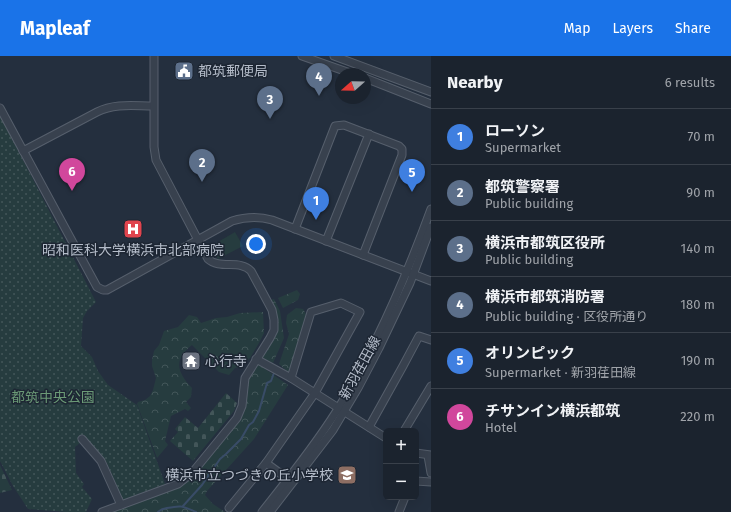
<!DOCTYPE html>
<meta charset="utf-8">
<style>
body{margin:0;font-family:"Fira Sans","Noto Sans JP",sans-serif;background:#242b36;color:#f1f3f6}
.controls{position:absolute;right:12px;bottom:12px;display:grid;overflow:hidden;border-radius:6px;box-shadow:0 4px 16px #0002}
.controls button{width:36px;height:36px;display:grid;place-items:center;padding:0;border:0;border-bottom:1px solid #39404a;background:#1b232e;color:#f1f3f6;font:20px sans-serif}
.compass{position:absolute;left:335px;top:12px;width:36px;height:36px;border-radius:50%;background:#1b232e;box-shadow:0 4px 16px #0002;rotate:250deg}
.you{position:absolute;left:256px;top:188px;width:14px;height:14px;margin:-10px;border:3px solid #fff;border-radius:50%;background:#1a73e8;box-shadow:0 0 0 6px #1a73e833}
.badge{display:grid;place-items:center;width:26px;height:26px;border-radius:50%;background:#1a73e8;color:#fff;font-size:13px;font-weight:700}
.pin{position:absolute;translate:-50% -33px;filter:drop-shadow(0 1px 2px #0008)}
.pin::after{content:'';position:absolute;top:21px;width:14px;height:12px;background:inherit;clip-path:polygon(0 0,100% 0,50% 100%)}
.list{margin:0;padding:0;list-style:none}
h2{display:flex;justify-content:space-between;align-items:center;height:52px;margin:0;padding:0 16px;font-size:17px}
h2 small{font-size:13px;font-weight:400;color:#a0a4aa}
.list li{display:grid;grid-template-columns:26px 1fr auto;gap:12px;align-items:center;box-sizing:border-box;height:56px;padding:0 16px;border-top:1px solid #39404a}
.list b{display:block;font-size:15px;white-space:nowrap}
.list p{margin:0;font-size:13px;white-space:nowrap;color:#a0a4aa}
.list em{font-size:13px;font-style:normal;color:#a0a4aa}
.map{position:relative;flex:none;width:431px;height:456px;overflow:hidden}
header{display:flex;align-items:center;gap:24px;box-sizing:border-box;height:56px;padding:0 20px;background:#1a73e8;color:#fff}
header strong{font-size:19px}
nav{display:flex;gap:22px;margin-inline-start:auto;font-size:14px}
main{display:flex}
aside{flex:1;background:#1b232e}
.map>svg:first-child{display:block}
.grass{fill:#263c3f}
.forest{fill:url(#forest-crowns)}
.cemetery{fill:url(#cemetery-stones)}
.park{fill:url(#park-dots)}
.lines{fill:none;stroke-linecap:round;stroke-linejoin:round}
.stream{stroke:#394c67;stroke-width:2}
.minor-casing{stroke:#565f6c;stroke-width:9}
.minor{stroke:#38414e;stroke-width:7}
.labels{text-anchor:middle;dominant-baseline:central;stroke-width:3;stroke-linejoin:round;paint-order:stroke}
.poi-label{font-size:14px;fill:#b4bcc9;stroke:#1d2633;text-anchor:start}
.street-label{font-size:14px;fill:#b4bcc9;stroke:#1d2633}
.park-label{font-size:14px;fill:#6b9a76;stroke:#1d2633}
</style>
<header>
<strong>Mapleaf</strong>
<nav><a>Map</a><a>Layers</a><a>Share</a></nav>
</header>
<main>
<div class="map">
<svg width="431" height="456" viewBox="0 0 431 456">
<defs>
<pattern id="forest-crowns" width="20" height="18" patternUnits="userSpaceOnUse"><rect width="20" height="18" fill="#263c3f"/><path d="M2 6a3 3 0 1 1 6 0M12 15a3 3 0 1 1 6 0" fill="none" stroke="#435659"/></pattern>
<pattern id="cemetery-stones" width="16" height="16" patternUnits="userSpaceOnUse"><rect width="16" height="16" fill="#263c3f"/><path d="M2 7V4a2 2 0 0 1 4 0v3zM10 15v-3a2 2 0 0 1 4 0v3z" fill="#435659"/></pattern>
<pattern id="park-dots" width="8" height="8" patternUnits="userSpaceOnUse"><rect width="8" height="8" fill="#263c3f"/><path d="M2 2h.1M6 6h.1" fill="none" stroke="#435659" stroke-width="1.8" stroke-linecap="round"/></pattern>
</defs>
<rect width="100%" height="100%" fill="#242f3e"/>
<path class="grass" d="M 235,176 L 243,190 L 218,203 L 211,190 Z"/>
<g class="forest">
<path d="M 297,234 L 300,238 L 298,244 L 283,252 L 278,242 Z"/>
<path d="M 274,243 L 280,255 L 284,282 L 273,307 L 261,301 L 277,271 L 277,258 L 271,244 Z"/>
<path d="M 296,252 L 303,253 L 306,258 L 290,314 L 288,316 L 279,308 L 289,278 L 286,267 L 287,259 Z"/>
<path d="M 263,256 L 264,277 L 259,287 L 250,302 L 242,310 L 235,312 L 229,319 L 219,316 L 192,289 C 173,304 177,316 192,332 L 191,341 L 186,346 L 191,352 L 188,355 L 185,353 L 171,360 L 165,385 L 168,389 L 157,402 L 137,348 L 138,346 L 145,344 L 150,340 L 153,334 L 156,322 L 152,310 L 152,304 L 154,295 L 159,289 L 164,275 L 178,271 L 189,259 L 197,261 L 201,267 L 216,262 L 227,261 L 240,257 Z"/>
<path d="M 258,308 L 288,329 L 254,383 L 207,435 L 205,439 L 213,448 L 225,456 L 107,456 L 182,427 L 241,361 L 246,348 L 248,323 Z"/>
</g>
<g class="cemetery">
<path d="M 226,337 L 237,347 L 234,355 L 193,405 L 170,385 L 178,376 L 175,373 L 185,361 L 198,372 Z"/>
<path d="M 0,409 L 12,434 L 0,437 Z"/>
</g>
<path class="park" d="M 0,61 L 5,69 L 96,246 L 87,255 L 83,262 L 81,290 L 92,301 L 98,315 L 108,329 L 137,349 L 165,428 L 123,444 L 107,407 L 85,383 L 75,391 L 76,417 L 84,428 L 82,431 L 92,443 L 86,456 L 67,456 L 28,453 L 13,430 L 0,405 Z"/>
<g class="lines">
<g class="stream">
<path d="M 183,450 L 202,429 L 220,403 L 226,398 L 241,383 L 249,369 L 253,366 L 259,355 L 267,327 L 271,325 L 274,317"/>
<path d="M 158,456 C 161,453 162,453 167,452 C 182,449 182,450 196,456"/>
</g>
<defs>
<g id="minor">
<path d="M 302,0 L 353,18"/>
<path d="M 334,0 L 431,36"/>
<path d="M 365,22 L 431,48"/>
<path d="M 0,52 L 97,231 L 103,234 L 107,234 L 232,165 C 245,161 258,160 272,164 L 431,225"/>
<path d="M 23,95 L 97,56 C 115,47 134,50 153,50"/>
<path d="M 295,173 L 335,70 L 344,69 L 399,90 L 402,93 L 402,99 L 363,199"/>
<path d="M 326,185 L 369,78"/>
<path d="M 256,303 L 291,322 L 386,382"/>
<path d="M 369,371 L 403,310 L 419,280 L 431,284"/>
<path d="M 404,375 L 431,330"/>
<path d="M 82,383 L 101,405 L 121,449"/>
<path d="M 416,397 L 431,399"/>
<path d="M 428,400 L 431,417"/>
<path d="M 266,407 L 288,423"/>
<path d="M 416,425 L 431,426"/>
<path d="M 229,452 L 266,407 L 315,337 L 360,256 L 341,247 L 311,256 L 291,322"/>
<path d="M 102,456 L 178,428 L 192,417 L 237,362 L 242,350 L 245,322 L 270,282 L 274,274 L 274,264 L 272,254 L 251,215 C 240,203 220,214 208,203 L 156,104 L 154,91 L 154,0"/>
<path d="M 262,456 C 288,423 314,391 336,356 C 376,292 405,224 431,153"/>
<path d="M 270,456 L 333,374 L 358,332 L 379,292 L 410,227 L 431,171"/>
<path d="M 399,456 L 405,441"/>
</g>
</defs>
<use href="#minor" class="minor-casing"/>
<use href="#minor" class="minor"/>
</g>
<defs>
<symbol id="civic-square" viewBox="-11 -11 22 22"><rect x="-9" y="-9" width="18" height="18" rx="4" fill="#5c6f8a" stroke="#1d2633"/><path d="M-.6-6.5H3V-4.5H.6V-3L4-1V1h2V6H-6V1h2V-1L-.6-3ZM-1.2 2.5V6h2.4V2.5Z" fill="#fff"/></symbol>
<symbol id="hospital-square" viewBox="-11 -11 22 22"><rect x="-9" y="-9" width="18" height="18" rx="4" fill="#e0444e" stroke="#1d2633"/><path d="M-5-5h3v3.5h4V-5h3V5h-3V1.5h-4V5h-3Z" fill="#fff"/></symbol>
<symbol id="temple-square" viewBox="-11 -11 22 22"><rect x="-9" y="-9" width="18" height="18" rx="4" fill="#6b7280" stroke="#1d2633"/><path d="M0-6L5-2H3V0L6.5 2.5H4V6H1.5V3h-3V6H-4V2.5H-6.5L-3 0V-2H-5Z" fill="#fff"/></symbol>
<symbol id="school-square" viewBox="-11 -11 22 22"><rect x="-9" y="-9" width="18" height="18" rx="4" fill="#8d6e63" stroke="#1d2633"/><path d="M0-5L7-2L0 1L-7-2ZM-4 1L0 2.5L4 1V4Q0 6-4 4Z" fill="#fff"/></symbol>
</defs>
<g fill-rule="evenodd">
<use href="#civic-square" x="173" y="4" width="22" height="22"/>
<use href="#hospital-square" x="122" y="162" width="22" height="22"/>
<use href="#temple-square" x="180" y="294" width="22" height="22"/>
<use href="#school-square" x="336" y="408" width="22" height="22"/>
</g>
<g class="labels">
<g class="poi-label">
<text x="198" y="15">都筑郵便局</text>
<text x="133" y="194" text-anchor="middle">昭和医科大学横浜市北部病院</text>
<text x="205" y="305">心行寺</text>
<text x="333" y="419" text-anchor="end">横浜市立つづきの丘小学校</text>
</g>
<g class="street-label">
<text transform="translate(360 312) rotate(-61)">新羽荏田線</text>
</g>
<g class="park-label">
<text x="53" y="341">都筑中央公園</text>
</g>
</g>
</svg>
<div class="controls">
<button>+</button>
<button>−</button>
</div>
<svg class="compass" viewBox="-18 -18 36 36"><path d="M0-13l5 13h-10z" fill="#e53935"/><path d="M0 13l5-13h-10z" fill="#a0a4aa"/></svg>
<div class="you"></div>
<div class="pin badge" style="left:316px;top:164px;background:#3f7fe0">1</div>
<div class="pin badge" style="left:202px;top:126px;background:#5c6f8a">2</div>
<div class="pin badge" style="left:270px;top:63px;background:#5c6f8a">3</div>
<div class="pin badge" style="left:319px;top:40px;background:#5c6f8a">4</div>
<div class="pin badge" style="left:412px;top:136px;background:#3f7fe0">5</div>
<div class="pin badge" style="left:72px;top:135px;background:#d1479c">6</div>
</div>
<aside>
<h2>Nearby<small>6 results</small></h2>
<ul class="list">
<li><span class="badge" style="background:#3f7fe0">1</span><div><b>ローソン</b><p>Supermarket</p></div><em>70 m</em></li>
<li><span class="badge" style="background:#5c6f8a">2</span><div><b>都筑警察署</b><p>Public building</p></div><em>90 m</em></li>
<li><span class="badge" style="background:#5c6f8a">3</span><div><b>横浜市都筑区役所</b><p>Public building</p></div><em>140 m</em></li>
<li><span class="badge" style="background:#5c6f8a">4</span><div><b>横浜市都筑消防署</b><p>Public building · 区役所通り</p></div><em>180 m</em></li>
<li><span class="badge" style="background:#3f7fe0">5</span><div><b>オリンピック</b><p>Supermarket · 新羽荏田線</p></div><em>190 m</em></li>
<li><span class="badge" style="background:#d1479c">6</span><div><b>チサンイン横浜都筑</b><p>Hotel</p></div><em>220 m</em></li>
</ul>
</aside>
</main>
